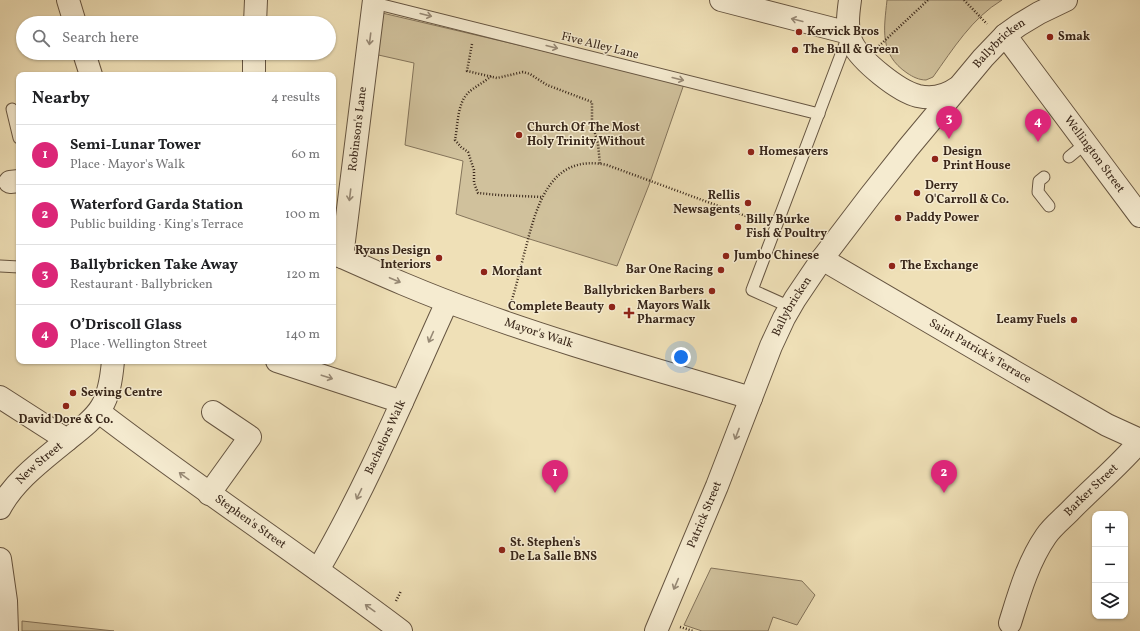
<!DOCTYPE html>
<meta charset="utf-8">
<style>
body{margin:0;font-family:Vollkorn,serif;background:#f2f2f2;color:#202124}
.controls{position:absolute;right:12px;bottom:12px;display:grid;overflow:hidden;border-radius:8px;box-shadow:0 1px 3px #0004}
.controls button{width:36px;height:36px;display:grid;place-items:center;padding:0;border:0;border-bottom:1px solid #e0e0e0;background:#fff;color:#202124;font:20px sans-serif}
.you{position:absolute;left:681px;top:357px;width:14px;height:14px;margin:-10px;border:3px solid #fff;border-radius:50%;background:#1a73e8;box-shadow:0 0 0 6px #1a73e833}
.badge{display:grid;place-items:center;width:26px;height:26px;border-radius:50%;background:#db2777;color:#fff;font-size:13px;font-weight:700}
.pin{position:absolute;translate:-50% -33px;filter:drop-shadow(0 1px 2px #0008)}
.pin::after{content:'';position:absolute;top:21px;width:14px;height:12px;background:inherit;clip-path:polygon(0 0,100% 0,50% 100%)}
.list{margin:0;padding:0;list-style:none}
h2{display:flex;justify-content:space-between;align-items:center;height:52px;margin:0;padding:0 16px;font-size:17px}
h2 small{font-size:13px;font-weight:400;color:#757577}
.list li{display:grid;grid-template-columns:26px 1fr auto;gap:12px;align-items:center;box-sizing:border-box;height:60px;padding:0 16px;border-top:1px solid #e0e0e0}
.list b{display:block;font-size:15px;white-space:nowrap}
.list p{margin:0;font-size:13px;white-space:nowrap;color:#757577}
.list em{font-size:13px;font-style:normal;color:#757577}
.icon{flex:none;width:22px;height:22px;fill:none;stroke:currentColor;stroke-width:2;stroke-linecap:round;stroke-linejoin:round}
.map{position:relative;flex:none;width:1140px;height:631px;overflow:hidden}
.search{position:absolute;background:#fff;box-shadow:0 1px 3px #0004;left:16px;top:16px;width:320px;height:44px;display:flex;align-items:center;gap:10px;box-sizing:border-box;padding:0 14px;border-radius:22px;color:#757577;font-size:15px}
.panel{position:absolute;background:#fff;box-shadow:0 1px 3px #0004;left:16px;top:72px;width:320px;height:292px;border-radius:8px}
.map>svg:first-child{display:block}
.green{fill:#d0c19c;stroke:#84745b}
.lines{fill:none;stroke-linecap:round;stroke-linejoin:round}
.service-casing{stroke:#665541;stroke-width:13}
.minor-casing{stroke:#665541;stroke-width:24}
.tertiary-casing{stroke:#665541;stroke-width:24}
.path{stroke:#39271a;stroke-width:2.5;stroke-dasharray:1 2;stroke-linecap:butt}
.service{stroke:#f5ebd0;stroke-width:11}
.minor{stroke:#f5ebd0;stroke-width:22}
.tertiary{stroke:#f5ebd0;stroke-width:22}
.oneway{stroke:#978975}
.poi-dot{fill:#8f2418;stroke:#f5ebd0;stroke-width:1.5}
.labels{text-anchor:middle;dominant-baseline:central;stroke-width:3;stroke-linejoin:round;paint-order:stroke}
.poi-label{font-size:12px;font-weight:bold;fill:#39271a;stroke:#f5ebd0;text-anchor:start}
.street-label{font-size:12px;fill:#39271a;stroke:#f5ebd0}
</style>
<div class="map">
<svg width="1140" height="631" viewBox="0 0 1140 631">
<rect width="100%" height="100%" fill="#efe0b7"/>
<filter id="stains"><feTurbulence type="fractalNoise" baseFrequency=".005" numOctaves="4"/><feColorMatrix values="0 0 0 0 .2 0 0 0 0 .09 0 0 0 0 .02 0 0 0 .5 -.17"/></filter>
<radialGradient id="worn" r=".72"><stop offset=".6" stop-color="#630" stop-opacity="0"/><stop offset="1" stop-color="#630" stop-opacity=".3"/></radialGradient>
<g class="green">
<path d="M 887,0 L 1002,0 C 972,18 953,49 933,77 L 926,80 C 919,80 913,77 907,73 C 879,54 884,29 887,0 Z"/>
<path d="M 378,12 L 684,84 L 649,185 L 617,266 L 523,237 L 456,214 L 463,161 L 405,145 L 414,63 L 374,54 Z"/>
<path d="M 711,568 L 802,581 L 815,595 L 797,625 L 773,617 L 768,631 L 702,631 L 684,625 Z"/>
<path d="M 22,621 L 114,631 L 22,631 Z"/>
</g>
<g class="lines">
<defs>
<g id="service">
<path d="M 374,3 L 819,114"/>
<path d="M 12,109 L 19,138"/>
<path d="M 1069,157 L 1086,143"/>
<path d="M 1044,177 L 1039,181 L 1038,192 L 1049,206"/>
<path d="M 0,266 L 19,267"/>
<path d="M 790,307 L 752,290 L 848,36"/>
</g>
<g id="minor">
<path d="M 721,0 L 849,33"/>
<path d="M 255,23 L 256,0"/>
<path id="s1" d="M 1005,35 L 1140,216"/>
<path d="M 254,71 L 254,53"/>
<path d="M 10,182 L 19,181"/>
<path id="s2" d="M 342,257 L 374,0"/>
<path d="M 277,361 L 402,402"/>
<path d="M 209,494 L 250,437 L 213,412"/>
<path id="s3" d="M 0,508 C 15,480 43,460 67,440"/>
<path d="M 0,559 L 6,601 L 7,631"/>
<path id="s4" d="M 318,570 C 368,484 406,392 447,302"/>
<path id="s5" d="M 1010,623 C 1019,594 1028,562 1046,536 C 1052,527 1061,520 1069,512 C 1092,488 1118,467 1140,441"/>
</g>
<g id="tertiary">
<path d="M 68,0 L 75,23"/>
<path d="M 850,0 C 848,14 846,29 852,43 C 861,61 898,91 918,96 C 932,99 946,96 957,88"/>
<path d="M 84,53 L 91,75"/>
<path id="s6" d="M 333,253 C 380,274 427,295 476,312 C 566,345 659,370 751,398"/>
<path id="s7" d="M 822,259 L 1015,372 L 1107,425 L 1140,440"/>
<path d="M 0,397 L 67,440 C 101,413 109,406 113,361"/>
<path id="s8" d="M 99,412 C 198,488 302,556 401,631"/>
<path id="s9" d="M 656,631 L 717,486 L 771,346 L 784,318 L 795,299 L 822,259 L 870,196 L 908,148 L 983,58 L 1005,35 L 1019,25 L 1039,13 L 1066,0"/>
</g>
</defs>
<use href="#service" class="service-casing"/>
<use href="#minor" class="minor-casing"/>
<use href="#tertiary" class="tertiary-casing"/>
<g class="path">
<path d="M 964,0 L 987,24"/>
<path d="M 472,44 L 467,71 L 497,78 L 523,72 L 530,74 L 547,85 L 592,102 L 592,123 L 598,144 L 600,164"/>
<path d="M 879,46 L 928,0"/>
<path d="M 218,75 L 218,74 L 234,74"/>
<path d="M 491,76 C 485,82 474,87 468,93 C 457,104 458,125 455,140 L 461,147 L 468,152 L 474,170 L 474,183 L 478,193 L 498,195 L 542,197"/>
<path d="M 511,303 C 517,284 521,265 526,247 C 537,204 551,153 607,165 L 762,222"/>
<path d="M 396,601 L 401,591"/>
<path d="M 680,627 L 693,631"/>
</g>
<use href="#service" class="service"/>
<use href="#minor" class="minor"/>
<use href="#tertiary" class="tertiary"/>
</g>
<defs><path id="oneway-shaft" d="M-6 0H5M1.5-3L5.5 0L1.5 3" fill="none" stroke-width="1.6" stroke-linecap="round" stroke-linejoin="round"/></defs>
<g class="oneway">
<use href="#oneway-shaft" transform="translate(426 15) rotate(14)"/>
<use href="#oneway-shaft" transform="translate(797 20) rotate(-166)"/>
<use href="#oneway-shaft" transform="translate(370 39) rotate(97)"/>
<use href="#oneway-shaft" transform="translate(552 47) rotate(14)"/>
<use href="#oneway-shaft" transform="translate(678 79) rotate(14)"/>
<use href="#oneway-shaft" transform="translate(350 195) rotate(97)"/>
<use href="#oneway-shaft" transform="translate(395 280) rotate(23)"/>
<use href="#oneway-shaft" transform="translate(431 337) rotate(114)"/>
<use href="#oneway-shaft" transform="translate(327 377) rotate(18)"/>
<use href="#oneway-shaft" transform="translate(737 434) rotate(111)"/>
<use href="#oneway-shaft" transform="translate(184 476) rotate(-144)"/>
<use href="#oneway-shaft" transform="translate(359 494) rotate(116)"/>
<use href="#oneway-shaft" transform="translate(676 584) rotate(113)"/>
<use href="#oneway-shaft" transform="translate(370 608) rotate(-144)"/>
</g>
<g class="poi-dot">
<circle cx="799" cy="32" r="4"/>
<circle cx="1050" cy="37" r="4"/>
<circle cx="795" cy="50" r="4"/>
<circle cx="519" cy="135" r="4"/>
<circle cx="751" cy="152" r="4"/>
<circle cx="935" cy="159" r="4"/>
<circle cx="917" cy="193" r="4"/>
<circle cx="748" cy="203" r="4"/>
<circle cx="898" cy="218" r="4"/>
<circle cx="738" cy="227" r="4"/>
<circle cx="726" cy="256" r="4"/>
<circle cx="439" cy="258" r="4"/>
<circle cx="892" cy="266" r="4"/>
<circle cx="721" cy="270" r="4"/>
<circle cx="484" cy="272" r="4"/>
<circle cx="712" cy="291" r="4"/>
<circle cx="612" cy="307" r="4"/>
<path d="M627 307h4v4h4v4h-4v4h-4v-4h-4v-4h4z"/>
<circle cx="1074" cy="320" r="4"/>
<circle cx="73" cy="393" r="4"/>
<circle cx="66" cy="406" r="4"/>
<circle cx="502" cy="550" r="4"/>
</g>
<g class="labels">
<g class="poi-label">
<text x="807" y="32">Kervick Bros</text>
<text x="1058" y="37">Smak</text>
<text x="803" y="50">The Bull &amp; Green</text>
<text x="527" y="128">Church Of The Most<tspan x="527" dy="14">Holy Trinity Without</tspan></text>
<text x="759" y="152">Homesavers</text>
<text x="943" y="152">Design<tspan x="943" dy="14">Print House</tspan></text>
<text x="925" y="186">Derry<tspan x="925" dy="14">O'Carroll &amp; Co.</tspan></text>
<text x="740" y="196" text-anchor="end">Rellis<tspan x="740" dy="14">Newsagents</tspan></text>
<text x="906" y="218">Paddy Power</text>
<text x="746" y="220">Billy Burke<tspan x="746" dy="14">Fish &amp; Poultry</tspan></text>
<text x="431" y="251" text-anchor="end">Ryans Design<tspan x="431" dy="14">Interiors</tspan></text>
<text x="734" y="256">Jumbo Chinese</text>
<text x="900" y="266">The Exchange</text>
<text x="713" y="270" text-anchor="end">Bar One Racing</text>
<text x="492" y="272">Mordant</text>
<text x="704" y="291" text-anchor="end">Ballybricken Barbers</text>
<text x="637" y="306">Mayors Walk<tspan x="637" dy="14">Pharmacy</tspan></text>
<text x="604" y="307" text-anchor="end">Complete Beauty</text>
<text x="1066" y="320" text-anchor="end">Leamy Fuels</text>
<text x="81" y="393">Sewing Centre</text>
<text x="66" y="420" text-anchor="middle">David Dore &amp; Co.</text>
<text x="510" y="543">St. Stephen's<tspan x="510" dy="14">De La Salle BNS</tspan></text>
</g>
<g class="street-label">
<text stroke="none"><textPath href="#s9" startOffset="688">Ballybricken</textPath></text>
<text transform="translate(600 46) rotate(14)">Five Alley Lane</text>
<text stroke="none"><textPath href="#s2" startOffset="129">Robinson's Lane</textPath></text>
<text stroke="none"><textPath href="#s1" startOffset="149">Wellington Street</textPath></text>
<text stroke="none"><textPath href="#s9" startOffset="352">Ballybricken</textPath></text>
<text stroke="none"><textPath href="#s6" startOffset="221">Mayor's Walk</textPath></text>
<text stroke="none"><textPath href="#s7" startOffset="183">Saint Patrick's Terrace</textPath></text>
<text stroke="none"><textPath href="#s4" startOffset="149">Bachelors Walk</textPath></text>
<text stroke="none"><textPath href="#s3" startOffset="60">New Street</textPath></text>
<text stroke="none"><textPath href="#s5" startOffset="159">Barker Street</textPath></text>
<text stroke="none"><textPath href="#s9" startOffset="126">Patrick Street</textPath></text>
<text stroke="none"><textPath href="#s8" startOffset="187">Stephen's Street</textPath></text>
</g>
</g>
<rect width="100%" height="100%" filter="url(#stains)"/>
<rect width="100%" height="100%" fill="url(#worn)"/>
</svg>
<div class="controls">
<button>+</button>
<button>−</button>
<button><svg class="icon" aria-label="layers" viewBox="0 0 24 24"><path d="M12 4l9 5-9 5-9-5zM3 14l9 5 9-5"/></svg></button>
</div>
<div class="you"></div>
<div class="pin badge" style="left:555px;top:493px">1</div>
<div class="pin badge" style="left:944px;top:493px">2</div>
<div class="pin badge" style="left:949px;top:139px">3</div>
<div class="pin badge" style="left:1038px;top:142px">4</div>
<div class="search"><svg class="icon" aria-label="search" viewBox="0 0 24 24"><circle cx="10" cy="10" r="6"/><path d="M15 15l6 6"/></svg>Search here</div>
<section class="panel">
<h2>Nearby<small>4 results</small></h2>
<ul class="list">
<li><span class="badge">1</span><div><b>Semi-Lunar Tower</b><p>Place · Mayor's Walk</p></div><em>60 m</em></li>
<li><span class="badge">2</span><div><b>Waterford Garda Station</b><p>Public building · King's Terrace</p></div><em>100 m</em></li>
<li><span class="badge">3</span><div><b>Ballybricken Take Away</b><p>Restaurant · Ballybricken</p></div><em>120 m</em></li>
<li><span class="badge">4</span><div><b>O’Driscoll Glass</b><p>Place · Wellington Street</p></div><em>140 m</em></li>
</ul>
</section>
</div>
